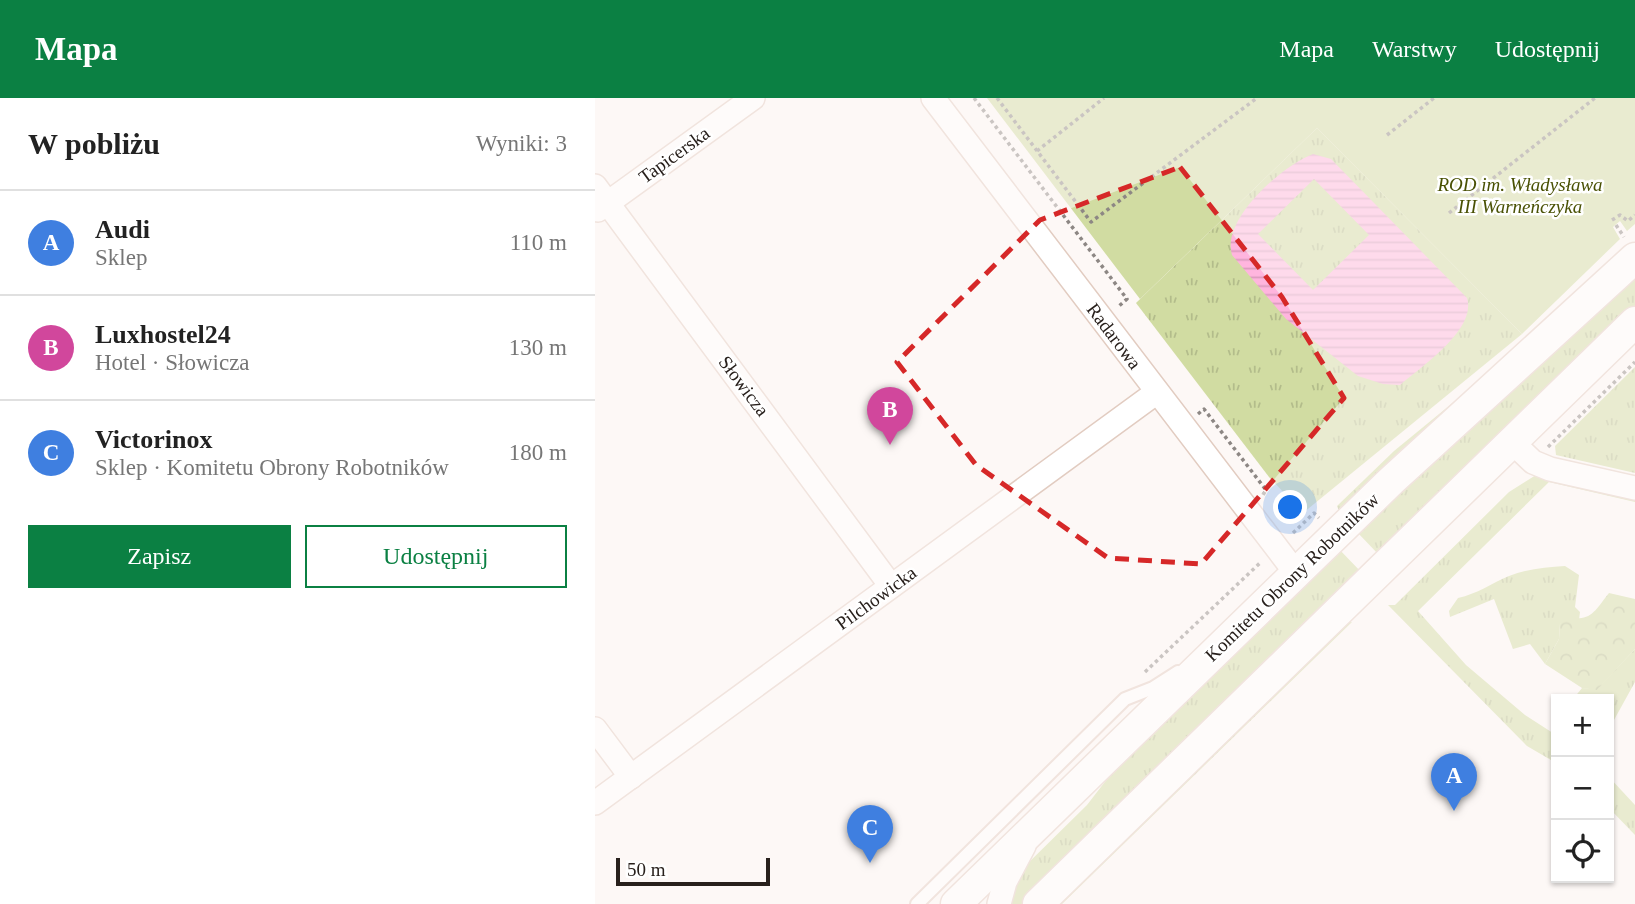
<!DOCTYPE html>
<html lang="pl">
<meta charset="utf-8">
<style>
body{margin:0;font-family:"Times New Roman",serif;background:#f2f2f2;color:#222}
.controls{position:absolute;right:21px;bottom:21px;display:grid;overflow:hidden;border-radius:0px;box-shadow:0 2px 5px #0004}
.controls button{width:63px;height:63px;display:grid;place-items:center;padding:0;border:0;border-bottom:2px solid #e0e0e0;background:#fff;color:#222;font:35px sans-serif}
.scale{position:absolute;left:21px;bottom:18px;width:154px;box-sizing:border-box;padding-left:7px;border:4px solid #28201c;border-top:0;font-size:19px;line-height:24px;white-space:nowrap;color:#28201c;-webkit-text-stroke:5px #fff;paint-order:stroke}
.you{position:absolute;left:696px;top:410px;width:24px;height:24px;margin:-18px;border:5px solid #fff;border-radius:50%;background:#1a73e8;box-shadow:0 0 0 10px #1a73e833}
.badge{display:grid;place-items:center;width:46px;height:46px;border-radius:50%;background:#0b8043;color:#fff;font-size:23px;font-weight:700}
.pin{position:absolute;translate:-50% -58px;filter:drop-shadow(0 2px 4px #0008)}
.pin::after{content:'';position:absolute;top:37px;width:24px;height:21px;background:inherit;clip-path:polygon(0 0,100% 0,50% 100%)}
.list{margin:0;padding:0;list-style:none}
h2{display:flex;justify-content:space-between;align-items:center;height:91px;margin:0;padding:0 28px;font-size:30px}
h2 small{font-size:23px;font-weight:400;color:#767676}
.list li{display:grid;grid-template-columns:46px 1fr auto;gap:21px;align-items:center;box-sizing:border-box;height:105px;padding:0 28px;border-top:2px solid #e0e0e0}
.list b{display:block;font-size:26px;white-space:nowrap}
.list p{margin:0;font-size:23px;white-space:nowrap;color:#767676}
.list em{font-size:23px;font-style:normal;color:#767676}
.actions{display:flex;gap:14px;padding:21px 28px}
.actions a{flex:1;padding:16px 0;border:2px solid #0b8043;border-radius:0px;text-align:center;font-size:24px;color:#0b8043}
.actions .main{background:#0b8043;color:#fff}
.icon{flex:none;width:38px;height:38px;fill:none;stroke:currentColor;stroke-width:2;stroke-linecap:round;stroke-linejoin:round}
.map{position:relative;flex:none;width:1040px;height:806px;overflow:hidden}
header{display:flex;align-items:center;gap:42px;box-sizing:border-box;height:98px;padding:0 35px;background:#0b8043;color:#fff}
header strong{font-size:33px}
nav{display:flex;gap:38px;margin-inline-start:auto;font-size:24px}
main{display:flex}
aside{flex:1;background:#fff}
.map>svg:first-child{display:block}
.grass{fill:url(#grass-tufts)}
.forest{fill:url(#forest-crowns)}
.garden{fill:#d1dca2}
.water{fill:url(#water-rules);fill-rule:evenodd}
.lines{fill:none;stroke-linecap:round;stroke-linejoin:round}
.service-casing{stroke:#e2ccc1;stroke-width:16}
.minor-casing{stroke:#e2ccc1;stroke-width:26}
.tertiary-casing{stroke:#e2ccc1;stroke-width:33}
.path{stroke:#8d8784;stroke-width:3.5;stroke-dasharray:3.5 3.5;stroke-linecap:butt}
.service{stroke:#fff;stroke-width:12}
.minor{stroke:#fff;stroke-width:23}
.tertiary{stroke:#fff;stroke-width:30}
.marked{fill:none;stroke:#d62828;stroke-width:5;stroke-dasharray:14 9;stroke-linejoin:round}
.labels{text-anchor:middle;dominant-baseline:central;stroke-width:5;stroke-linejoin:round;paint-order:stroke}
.street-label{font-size:19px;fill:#28201c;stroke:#fff}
.park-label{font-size:19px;font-style:italic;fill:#495104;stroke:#fff}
</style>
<header>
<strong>Mapa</strong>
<nav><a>Mapa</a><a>Warstwy</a><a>Udostępnij</a></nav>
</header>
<main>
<aside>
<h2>W pobliżu<small>Wyniki: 3</small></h2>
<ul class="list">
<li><span class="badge" style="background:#3f7fe0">A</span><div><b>Audi</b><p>Sklep</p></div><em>110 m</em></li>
<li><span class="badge" style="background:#d1479c">B</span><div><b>Luxhostel24</b><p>Hotel · Słowicza</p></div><em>130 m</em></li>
<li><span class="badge" style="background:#3f7fe0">C</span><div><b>Victorinox</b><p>Sklep · Komitetu Obrony Robotników</p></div><em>180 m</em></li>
</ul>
<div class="actions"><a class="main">Zapisz</a><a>Udostępnij</a></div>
</aside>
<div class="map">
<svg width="1040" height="806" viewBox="0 0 1040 806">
<defs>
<pattern id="grass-tufts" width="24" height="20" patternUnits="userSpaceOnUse" patternTransform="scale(1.75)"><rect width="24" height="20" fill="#d1dca2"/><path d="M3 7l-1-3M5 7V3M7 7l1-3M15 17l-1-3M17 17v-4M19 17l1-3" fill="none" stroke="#b3bc8b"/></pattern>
<pattern id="forest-crowns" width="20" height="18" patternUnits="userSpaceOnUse" patternTransform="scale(1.75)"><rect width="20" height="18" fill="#d1dca2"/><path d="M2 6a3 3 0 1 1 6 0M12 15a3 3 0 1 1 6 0" fill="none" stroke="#b3bc8b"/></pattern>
<pattern id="water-rules" width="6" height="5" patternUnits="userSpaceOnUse" patternTransform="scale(1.75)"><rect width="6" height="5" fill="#ffb5de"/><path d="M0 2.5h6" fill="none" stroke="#db9bbe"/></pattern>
</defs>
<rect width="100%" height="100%" fill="#fdf8f6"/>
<g class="grass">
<path d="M 722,30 L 927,236 L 708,415 L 674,379 L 541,205 Z"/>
<path d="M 1040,178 L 1040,209 L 785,458 L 761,433 Z"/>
<path d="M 905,266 L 745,416 L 742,408 L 799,353 Z"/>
<path d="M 1040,269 L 1040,375 L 961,357 L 960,348 Z"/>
<path d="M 941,377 L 1040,399 L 1040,404 L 954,384 L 823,513 L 871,567 L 930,617 L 961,637 L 961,665 L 932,648 L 793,507 L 800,507 L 914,394 Z"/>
<path d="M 743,450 L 768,476 L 427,806 L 413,806 L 425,773 L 492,707 L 526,663 Z"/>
<path d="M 970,468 L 984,477 L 980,509 L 985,514 L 984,522 L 965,526 L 964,541 L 950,566 L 935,546 L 918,551 L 899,501 L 855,519 L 854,513 L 863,500 C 882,496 897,485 914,478 C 932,471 951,469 970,468 Z"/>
<path d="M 757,524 L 467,806 L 458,806 L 749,525 Z"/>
<path d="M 1040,551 L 1040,584 L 1014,631 L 1014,601 L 978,601 L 987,590 L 1002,591 Z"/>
<path d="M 1014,679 L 1040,707 L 1040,737 L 1014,710 Z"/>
</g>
<path class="forest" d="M 1014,495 L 1040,501 L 1040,551 L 1002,592 L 987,590 L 950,566 L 964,541 L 965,526 L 974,518 C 995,526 1002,510 1014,495 Z"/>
<path class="garden" d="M 392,0 L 1040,0 L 1040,126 L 1032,133 L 1025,123 L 1018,129 L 1025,141 L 927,236 L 722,30 L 545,201 Z"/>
<path class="water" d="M 718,56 L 736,61 L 872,200 C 882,231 827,268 805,287 L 788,286 L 763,278 L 691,221 L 637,157 C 626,121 687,68 718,56 ZM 719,81 L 774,137 L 718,192 L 663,136 Z"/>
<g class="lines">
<defs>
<path id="service" d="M 322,806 L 530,601 L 558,590 L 583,574"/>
<g id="minor">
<path d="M 338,0 L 701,475"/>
<path d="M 0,88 L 296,488"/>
<path d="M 3,112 L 158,0"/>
<path d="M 917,344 L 938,364 L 955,371 L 1040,390"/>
<path d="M 0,631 L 36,679"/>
<path d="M 0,705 L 562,294"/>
<path d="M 404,806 L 410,784 L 429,748"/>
</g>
<g id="tertiary">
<path d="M 361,806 L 796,383 L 1040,160"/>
<path d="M 443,806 L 1040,224"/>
</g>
</defs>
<use href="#service" class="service-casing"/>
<use href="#minor" class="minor-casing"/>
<use href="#tertiary" class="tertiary-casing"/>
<g class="path">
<path d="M 379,0 L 532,201 L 524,208"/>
<path d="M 402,0 L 496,124 L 662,0"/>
<path d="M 792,37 L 839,0"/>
<path d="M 442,53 L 509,0"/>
<path d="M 854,115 L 1000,0"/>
<path d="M 1017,122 L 1025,117 L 1033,123 L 1040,117"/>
<path d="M 1021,127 L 1029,139"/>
<path d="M 603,316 L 609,311 L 671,392 L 668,397"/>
<path d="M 953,349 L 1040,264"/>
<path d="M 698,435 L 719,415 L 724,420"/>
<path d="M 550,574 L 666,464"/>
</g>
<use href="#service" class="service"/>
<use href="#minor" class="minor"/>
<use href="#tertiary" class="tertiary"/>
</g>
<path d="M0 0H1040V806H0ZM 585,69 L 687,199 L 749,300 L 606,466 L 513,460 L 381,367 L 302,264 L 445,122 Z" fill="#fdf8f6" fill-opacity=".55" fill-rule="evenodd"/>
<path class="marked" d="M 585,69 L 687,199 L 749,300 L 606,466 L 513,460 L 381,367 L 302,264 L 445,122 Z"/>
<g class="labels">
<g class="street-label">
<text transform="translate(79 57) rotate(-36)">Tapicerska</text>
<text transform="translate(519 238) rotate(53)">Radarowa</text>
<text transform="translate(149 288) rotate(53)">Słowicza</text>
<text transform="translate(697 479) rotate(-44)">Komitetu Obrony Robotników</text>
<text transform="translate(281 500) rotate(-36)">Pilchowicka</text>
</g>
<g class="park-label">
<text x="925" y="86">ROD im. Władysława<tspan x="925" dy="22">III Warneńczyka</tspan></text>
</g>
</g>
</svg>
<div class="controls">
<button>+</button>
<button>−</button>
<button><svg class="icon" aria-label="locate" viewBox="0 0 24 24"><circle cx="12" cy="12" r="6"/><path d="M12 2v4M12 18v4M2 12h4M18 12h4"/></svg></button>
</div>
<div class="scale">50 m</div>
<div class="you"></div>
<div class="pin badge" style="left:859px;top:713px;background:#3f7fe0">A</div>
<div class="pin badge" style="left:295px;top:347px;background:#d1479c">B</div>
<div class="pin badge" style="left:275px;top:765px;background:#3f7fe0">C</div>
</div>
</main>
